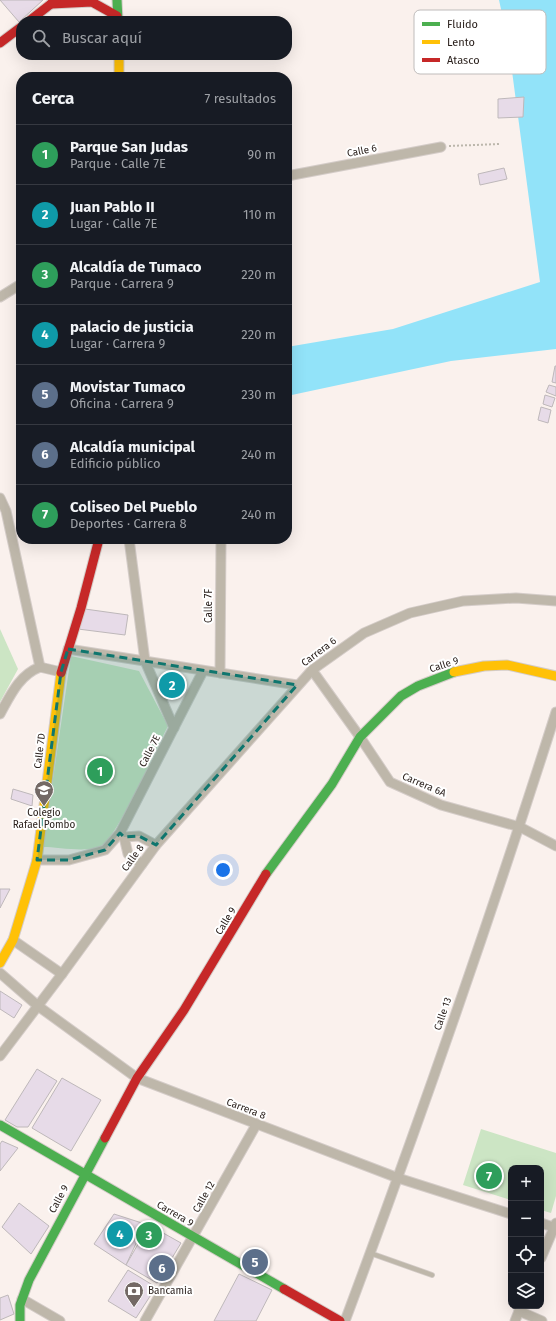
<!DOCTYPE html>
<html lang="es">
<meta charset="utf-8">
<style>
body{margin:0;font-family:"Fira Sans",sans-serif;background:#20242c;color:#f1f3f6}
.controls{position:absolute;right:12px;bottom:12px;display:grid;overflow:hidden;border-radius:8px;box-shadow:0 4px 16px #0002}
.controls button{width:36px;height:36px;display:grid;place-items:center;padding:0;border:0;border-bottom:1px solid #363941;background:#171b24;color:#f1f3f6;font:20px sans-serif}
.you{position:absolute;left:223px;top:870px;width:14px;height:14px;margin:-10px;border:3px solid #fff;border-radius:50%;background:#1a73e8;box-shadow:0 0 0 6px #1a73e833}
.badge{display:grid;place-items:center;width:26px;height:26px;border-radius:50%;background:#736965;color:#fff;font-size:13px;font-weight:700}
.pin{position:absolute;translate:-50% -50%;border:2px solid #fff;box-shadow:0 1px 4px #0006}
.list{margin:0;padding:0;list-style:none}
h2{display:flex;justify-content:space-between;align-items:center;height:52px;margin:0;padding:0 16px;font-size:17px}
h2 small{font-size:13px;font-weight:400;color:#9ea1a6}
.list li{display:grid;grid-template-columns:26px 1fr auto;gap:12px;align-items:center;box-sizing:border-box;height:60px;padding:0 16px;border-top:1px solid #363941}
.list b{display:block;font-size:15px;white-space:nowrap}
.list p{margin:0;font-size:13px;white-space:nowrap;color:#9ea1a6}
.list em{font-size:13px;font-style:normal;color:#9ea1a6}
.icon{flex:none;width:22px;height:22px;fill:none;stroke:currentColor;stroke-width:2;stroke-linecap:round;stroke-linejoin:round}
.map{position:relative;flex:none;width:556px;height:1321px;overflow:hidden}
.search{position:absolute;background:#171b24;box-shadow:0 4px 16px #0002;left:16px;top:16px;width:276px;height:44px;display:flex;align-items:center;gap:10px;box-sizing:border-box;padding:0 14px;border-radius:16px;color:#9ea1a6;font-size:15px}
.panel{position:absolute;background:#171b24;box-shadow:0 4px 16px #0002;left:16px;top:72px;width:276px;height:472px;border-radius:16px}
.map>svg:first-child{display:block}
.green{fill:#cce5c4}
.water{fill:#92e3f9}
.building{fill:#e7dbe8;stroke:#beb8ba}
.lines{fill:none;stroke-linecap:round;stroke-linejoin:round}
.lane-casing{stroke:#d4ccc8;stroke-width:6}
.street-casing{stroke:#d4ccc8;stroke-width:11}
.fast-casing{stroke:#d4ccc8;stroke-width:11}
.slow-casing{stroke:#d4ccc8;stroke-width:11}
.jam-casing{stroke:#d4ccc8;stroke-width:11}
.path{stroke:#bbb6ab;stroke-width:2;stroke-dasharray:2 2;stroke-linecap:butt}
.lane{stroke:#beb7aa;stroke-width:4.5}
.street{stroke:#beb7aa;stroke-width:9}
.fast{stroke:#4caf50;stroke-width:9}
.slow{stroke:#ffc107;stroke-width:9}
.jam{stroke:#c62828;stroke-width:9}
.marked{fill:#0f766e;fill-opacity:0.2;stroke:#0f766e;stroke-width:3;stroke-dasharray:8 5;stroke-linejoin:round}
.labels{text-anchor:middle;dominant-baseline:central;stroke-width:4;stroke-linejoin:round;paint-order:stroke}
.street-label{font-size:10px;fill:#2a201c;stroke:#fff}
.poi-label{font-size:10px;fill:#2a201c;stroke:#fff}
.key{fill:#fff;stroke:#bfbcbb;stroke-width:1}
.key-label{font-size:11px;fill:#2a201c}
</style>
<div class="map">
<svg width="556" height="1321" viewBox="0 0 556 1321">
<rect width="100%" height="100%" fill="#faf1ed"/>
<g class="green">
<path d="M 0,629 L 18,669 L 0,702 Z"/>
<path d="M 71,656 L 139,671 L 168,726 C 157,747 117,838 101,846 C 88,853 58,847 43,847 Z"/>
<path d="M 481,1129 L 556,1153 L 556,1196 L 551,1213 L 541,1210 L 541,1168 L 511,1168 L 511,1200 L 463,1185 Z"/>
</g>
<path class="water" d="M 499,0 L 556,0 L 556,349 L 451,361 L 287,396 L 287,347 L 393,329 L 540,282 L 508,41 Z"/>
<g class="building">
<path d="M 0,0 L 43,0 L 19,22 Z"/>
<path d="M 524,97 L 523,117 L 498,118 L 498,99 Z"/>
<path d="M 504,168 L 507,179 L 480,185 L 478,174 Z"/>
<path d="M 555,366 L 556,366 L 556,383 L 552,382 Z"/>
<path d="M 549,385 L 556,387 L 556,396 L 546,392 Z"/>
<path d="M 545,395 L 555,398 L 552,407 L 543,404 Z"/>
<path d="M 541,407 L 551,410 L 548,423 L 538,420 Z"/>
<path d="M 85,609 L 128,615 L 125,635 L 78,629 Z"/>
<path d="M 13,789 L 33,795 L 32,806 L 11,799 Z"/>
<path d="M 0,889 L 10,889 L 0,908 Z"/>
<path d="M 0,991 L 22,1005 L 14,1018 L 0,1009 Z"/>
<path d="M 37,1069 L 57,1081 L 28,1127 L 17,1127 L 5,1120 Z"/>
<path d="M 62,1078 L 101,1100 L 71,1151 L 32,1128 Z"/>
<path d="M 2,1141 L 18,1148 L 0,1171 L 0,1144 Z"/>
<path d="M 19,1203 L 49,1226 L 31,1254 L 2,1227 Z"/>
<path d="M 114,1214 L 145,1224 L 126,1265 L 94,1244 Z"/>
<path d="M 149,1225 L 181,1243 L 157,1283 L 126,1265 Z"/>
<path d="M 128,1270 L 156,1287 L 136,1318 L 108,1301 Z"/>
<path d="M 239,1274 L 272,1290 L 256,1321 L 214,1321 Z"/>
<path d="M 8,1295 L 14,1314 L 0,1320 L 0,1298 Z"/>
</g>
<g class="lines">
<defs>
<path id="lane" d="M 370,1253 L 432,1275"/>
<g id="street">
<path d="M 287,176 L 441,147"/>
<path d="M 0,297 L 21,284"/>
<path d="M 0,498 L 6,511 L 40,667"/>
<path d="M 129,539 L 145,661 L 174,728"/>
<path d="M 68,649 L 297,685"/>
<path d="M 40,667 L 61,672"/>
<path d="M 312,670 L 360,737 L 390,782 L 441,805 L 520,827 L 556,846"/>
<path d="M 220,673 L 221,540"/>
<path d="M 0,714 C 10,696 19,675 40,667"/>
<path d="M 120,833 L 124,837 L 128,854 L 142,864"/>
<path d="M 124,837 L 139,836 L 156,845"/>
<path d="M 37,860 L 69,860 L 105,850 L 120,833 L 203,671"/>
<path d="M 13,940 L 62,974"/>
<path d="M 0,973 L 38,1006 L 137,1078 L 398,1178 L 511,1214"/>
<path d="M 0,1056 L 62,974 L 156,845 L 312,670 L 364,633 L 410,613 L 463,601 L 516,598 L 556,601"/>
<path d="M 541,1223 L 556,1228"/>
<path d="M 541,1258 L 556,1223"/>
<path d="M 22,1299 L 60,1321"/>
<path d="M 519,1311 L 542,1321"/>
<path d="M 145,1321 L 256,1125"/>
<path d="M 345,1321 C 420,1120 491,917 556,712"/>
<path d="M 515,1321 L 521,1306"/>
</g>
<g id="fast">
<path d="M 117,0 L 118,21"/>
<path d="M 266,874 L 332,784 L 360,737 L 401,696 L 418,686 L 454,672"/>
<path d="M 0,1125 L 284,1289"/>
<path d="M 20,1321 L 20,1305 L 29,1280 L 105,1138"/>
</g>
<g id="slow">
<path d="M 119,55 L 119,77"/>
<path d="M 454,672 L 484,666 L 507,665 L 556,676"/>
<path d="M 0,963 L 13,940 L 37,860 L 61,673"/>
</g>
<g id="jam">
<path d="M 51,4 L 92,2 L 117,16"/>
<path d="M 29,21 L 56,0"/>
<path d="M 0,43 L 21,27"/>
<path d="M 61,673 L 81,608 L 99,539"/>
<path d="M 105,1138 L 137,1078 L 184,1010 L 266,874"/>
<path d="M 284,1289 L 340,1321"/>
</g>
</defs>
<use href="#lane" class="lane-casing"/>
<use href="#street" class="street-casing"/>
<use href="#fast" class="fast-casing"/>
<use href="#slow" class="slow-casing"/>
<use href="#jam" class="jam-casing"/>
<path class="path" d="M 449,146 L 500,144"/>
<use href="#lane" class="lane"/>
<use href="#street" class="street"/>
<use href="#fast" class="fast"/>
<use href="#slow" class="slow"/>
<use href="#jam" class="jam"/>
</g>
<path class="marked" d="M 68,649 L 297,685 L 156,845 L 139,836 L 124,837 L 120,833 L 105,850 L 69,860 L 37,860 L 61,672 Z"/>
<defs>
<symbol id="school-pin" viewBox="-11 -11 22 30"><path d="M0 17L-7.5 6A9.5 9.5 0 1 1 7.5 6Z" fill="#736965" stroke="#fff"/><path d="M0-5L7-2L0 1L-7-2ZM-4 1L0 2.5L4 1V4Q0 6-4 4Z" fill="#fff"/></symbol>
<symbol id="bank-pin" viewBox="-11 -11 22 30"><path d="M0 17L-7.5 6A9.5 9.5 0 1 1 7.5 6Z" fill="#736965" stroke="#fff"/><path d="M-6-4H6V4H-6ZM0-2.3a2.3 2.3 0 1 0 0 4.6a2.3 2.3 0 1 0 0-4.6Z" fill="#fff"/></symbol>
</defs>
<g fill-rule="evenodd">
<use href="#school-pin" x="33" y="779" width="22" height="30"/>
<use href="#bank-pin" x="123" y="1280" width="22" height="30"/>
</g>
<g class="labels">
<g class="street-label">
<text transform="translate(362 151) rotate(-11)">Calle 6</text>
<text transform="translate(209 606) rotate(-90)">Calle 7F</text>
<text transform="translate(319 652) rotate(-37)">Carrera 6</text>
<text transform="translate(444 665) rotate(-18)">Calle 9</text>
<text transform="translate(40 751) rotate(-83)">Calle 7D</text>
<text transform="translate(150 751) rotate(-63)">Calle 7E</text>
<text transform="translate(424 785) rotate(23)">Carrera 6A</text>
<text transform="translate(133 858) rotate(-54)">Calle 8</text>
<text transform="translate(226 921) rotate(-59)">Calle 9</text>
<text transform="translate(443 1014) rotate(-71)">Calle 13</text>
<text transform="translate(246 1109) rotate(21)">Carrera 8</text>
<text transform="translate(204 1197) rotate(-61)">Calle 12</text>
<text transform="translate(59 1199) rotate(-62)">Calle 9</text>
<text transform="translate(175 1214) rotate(30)">Carrera 9</text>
</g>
<g class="poi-label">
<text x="44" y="813">Colegio<tspan x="44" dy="12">Rafael Pombo</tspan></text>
<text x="148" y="1291" text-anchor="start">Bancamia</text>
</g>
</g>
<rect x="414" y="10" width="132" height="64" rx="6" class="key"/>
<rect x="422" y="22" width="18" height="4" fill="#4caf50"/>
<rect x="422" y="40" width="18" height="4" fill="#ffc107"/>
<rect x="422" y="58" width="18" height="4" fill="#c62828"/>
<g class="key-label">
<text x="447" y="28">Fluido</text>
<text x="447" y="46">Lento</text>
<text x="447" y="64">Atasco</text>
</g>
</svg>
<div class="controls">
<button>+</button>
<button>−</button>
<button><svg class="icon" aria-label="locate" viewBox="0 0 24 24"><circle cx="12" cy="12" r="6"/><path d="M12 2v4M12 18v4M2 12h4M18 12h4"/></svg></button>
<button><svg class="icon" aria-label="layers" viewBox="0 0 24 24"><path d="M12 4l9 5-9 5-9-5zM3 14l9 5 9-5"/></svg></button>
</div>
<div class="you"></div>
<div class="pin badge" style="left:100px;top:771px;background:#2e9e5b">1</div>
<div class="pin badge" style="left:172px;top:685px;background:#0f9aa8">2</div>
<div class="pin badge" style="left:149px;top:1235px;background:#2e9e5b">3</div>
<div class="pin badge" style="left:120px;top:1234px;background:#0f9aa8">4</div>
<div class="pin badge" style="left:255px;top:1262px;background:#5c6f8a">5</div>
<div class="pin badge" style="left:162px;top:1268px;background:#5c6f8a">6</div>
<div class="pin badge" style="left:489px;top:1176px;background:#2e9e5b">7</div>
<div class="search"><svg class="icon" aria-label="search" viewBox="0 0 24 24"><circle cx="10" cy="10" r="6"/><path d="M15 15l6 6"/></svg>Buscar aquí</div>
<section class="panel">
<h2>Cerca<small>7 resultados</small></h2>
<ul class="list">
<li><span class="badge" style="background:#2e9e5b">1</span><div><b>Parque San Judas</b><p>Parque · Calle 7E</p></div><em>90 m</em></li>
<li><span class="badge" style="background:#0f9aa8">2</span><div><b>Juan Pablo II</b><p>Lugar · Calle 7E</p></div><em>110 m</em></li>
<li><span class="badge" style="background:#2e9e5b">3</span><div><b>Alcaldía de Tumaco</b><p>Parque · Carrera 9</p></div><em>220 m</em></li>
<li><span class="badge" style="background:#0f9aa8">4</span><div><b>palacio de justicia</b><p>Lugar · Carrera 9</p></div><em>220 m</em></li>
<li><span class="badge" style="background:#5c6f8a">5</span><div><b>Movistar Tumaco</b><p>Oficina · Carrera 9</p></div><em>230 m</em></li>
<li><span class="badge" style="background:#5c6f8a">6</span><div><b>Alcaldía municipal</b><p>Edificio público</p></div><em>240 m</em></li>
<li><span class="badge" style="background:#2e9e5b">7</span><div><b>Coliseo Del Pueblo</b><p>Deportes · Carrera 8</p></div><em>240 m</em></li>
</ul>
</section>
</div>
